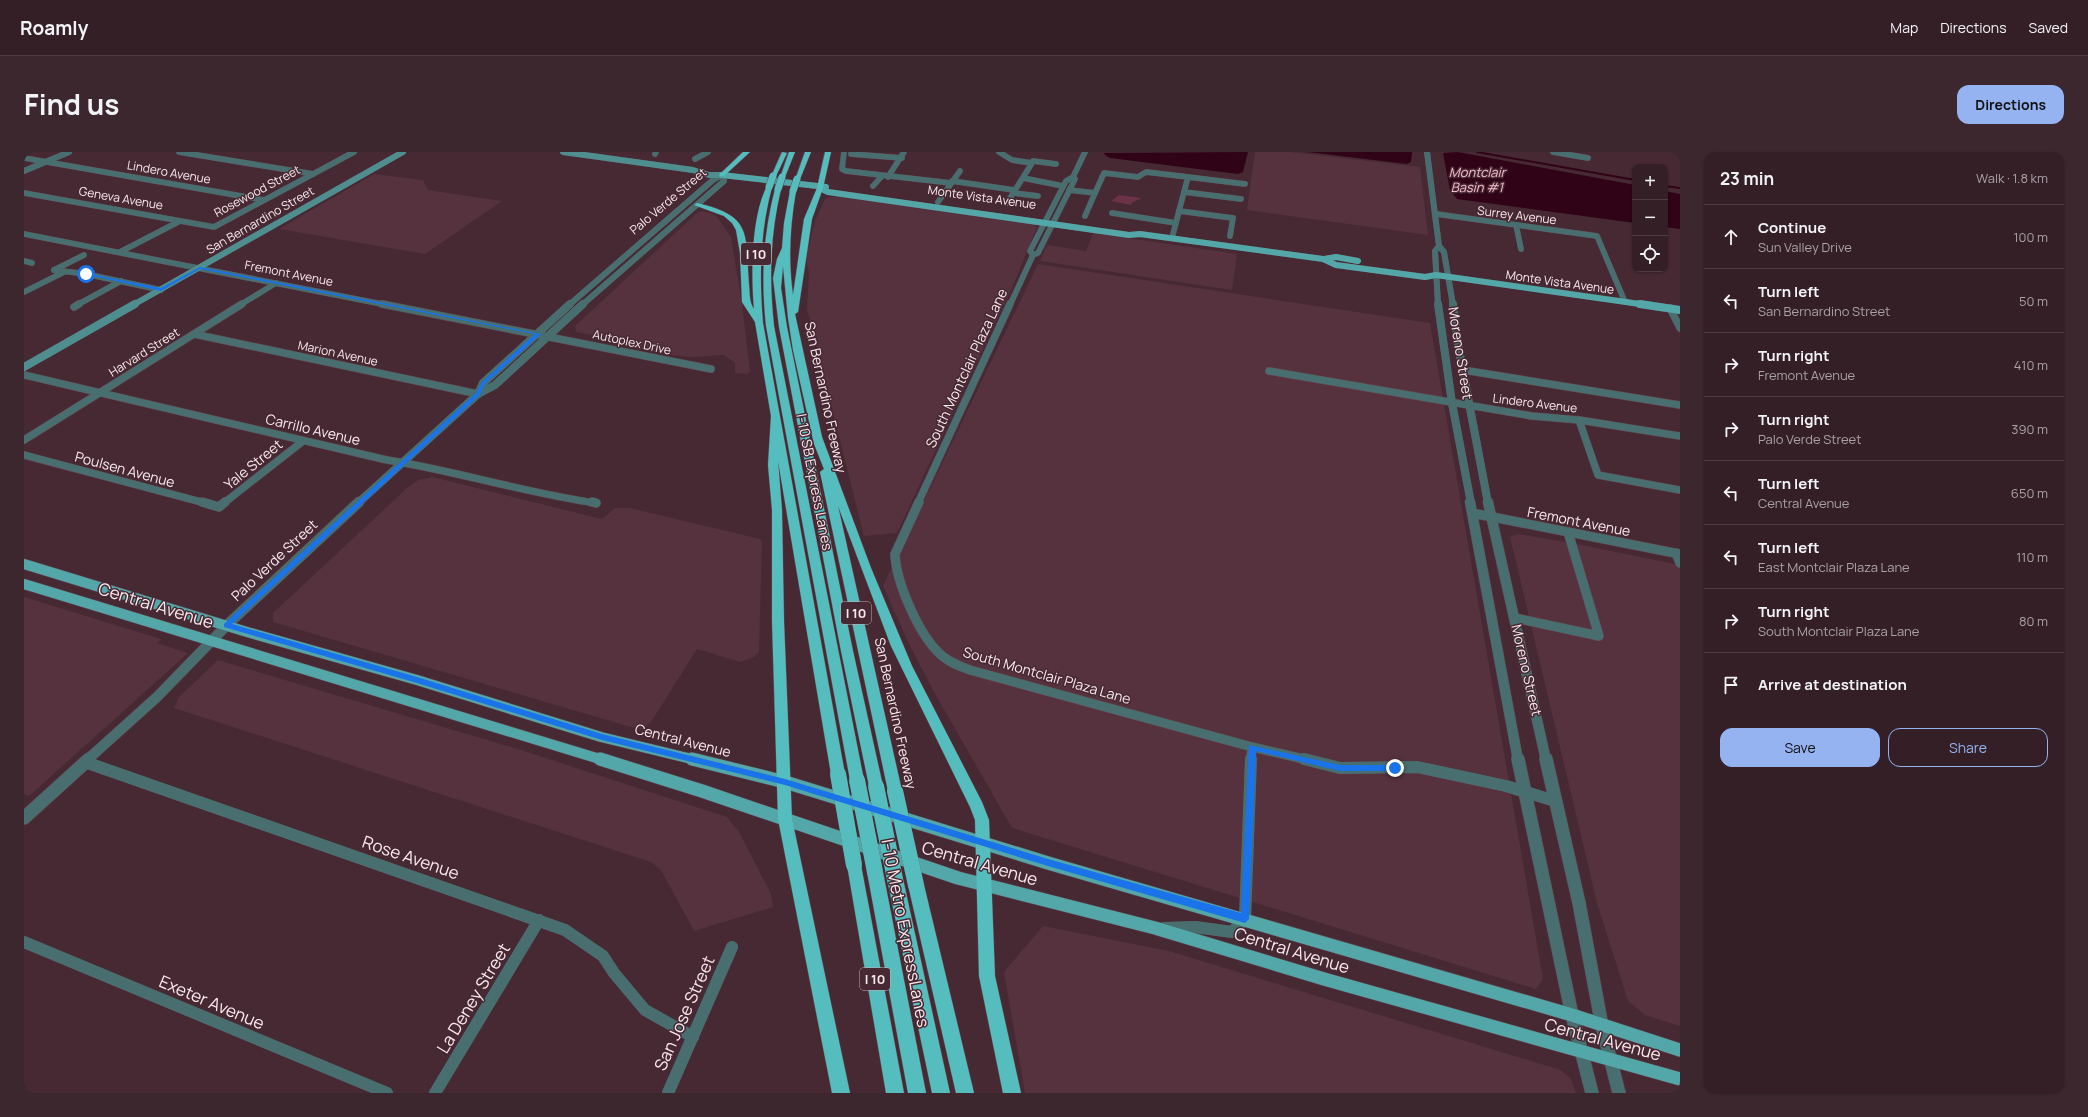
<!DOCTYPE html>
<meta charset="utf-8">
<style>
body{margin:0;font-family:Manrope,sans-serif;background:#3c272e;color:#f1f3f6}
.controls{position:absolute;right:12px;top:12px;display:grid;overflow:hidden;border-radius:8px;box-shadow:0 1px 3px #0004}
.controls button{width:36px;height:36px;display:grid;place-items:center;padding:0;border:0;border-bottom:1px solid #4e3d43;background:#341f26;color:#f1f3f6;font:20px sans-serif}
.stop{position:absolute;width:12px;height:12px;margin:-9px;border:3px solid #1a73e8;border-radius:50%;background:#fff}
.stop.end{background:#1a73e8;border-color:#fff;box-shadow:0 1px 4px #0008}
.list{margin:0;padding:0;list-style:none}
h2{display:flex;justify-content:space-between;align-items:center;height:52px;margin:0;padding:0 16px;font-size:17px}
h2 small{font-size:13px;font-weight:400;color:#a9a2a7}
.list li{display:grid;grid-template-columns:26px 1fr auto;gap:12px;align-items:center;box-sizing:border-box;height:64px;padding:0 16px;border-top:1px solid #4e3d43}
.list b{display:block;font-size:15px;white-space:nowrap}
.list p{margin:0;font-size:13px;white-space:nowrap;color:#a9a2a7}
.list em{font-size:13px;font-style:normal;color:#a9a2a7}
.actions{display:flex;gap:8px;padding:12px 16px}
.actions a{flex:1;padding:9px 0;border:1px solid #95b2f1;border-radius:12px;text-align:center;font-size:14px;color:#95b2f1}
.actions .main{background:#95b2f1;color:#111}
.icon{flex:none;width:22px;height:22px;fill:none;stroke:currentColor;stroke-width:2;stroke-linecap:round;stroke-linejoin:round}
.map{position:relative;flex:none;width:1656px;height:941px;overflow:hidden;border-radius:12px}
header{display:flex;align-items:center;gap:24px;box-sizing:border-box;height:56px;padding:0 20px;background:#341f26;border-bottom:1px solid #4e3d43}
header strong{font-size:19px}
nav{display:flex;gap:22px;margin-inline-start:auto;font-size:14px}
.intro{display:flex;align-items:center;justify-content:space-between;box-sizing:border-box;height:96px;padding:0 24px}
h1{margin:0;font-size:28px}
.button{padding:10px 18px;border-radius:12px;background:#95b2f1;color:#111;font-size:14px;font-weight:700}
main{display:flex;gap:24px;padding:0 24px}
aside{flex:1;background:#341f26;border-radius:12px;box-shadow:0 1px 3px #0004}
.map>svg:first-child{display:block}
.built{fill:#55323e}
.green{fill:#6c3247}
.water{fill:#300316}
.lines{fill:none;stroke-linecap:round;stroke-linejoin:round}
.stream{stroke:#300316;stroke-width:2}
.minor-far3-casing{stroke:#634851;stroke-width:6}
.minor-far2-casing{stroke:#634851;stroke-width:8}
.minor-far1-casing{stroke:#634851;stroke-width:10}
.minor-casing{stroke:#634851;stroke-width:12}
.tertiary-far3-casing{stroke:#634851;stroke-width:6}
.tertiary-far2-casing{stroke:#634851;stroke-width:8}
.tertiary-far1-casing{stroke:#634851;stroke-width:11}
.tertiary-casing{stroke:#634851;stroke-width:14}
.secondary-far1-casing{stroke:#634851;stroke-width:6}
.secondary-casing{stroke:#634851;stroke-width:8}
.primary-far3-casing{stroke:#634851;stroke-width:6}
.primary-far2-casing{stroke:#634851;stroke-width:8}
.primary-far1-casing{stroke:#634851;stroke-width:11}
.primary-casing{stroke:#634851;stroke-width:14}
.motorway-casing{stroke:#634851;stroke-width:1}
.minor-far3{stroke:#486e6f;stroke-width:5.5}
.minor-far2{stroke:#486e6f;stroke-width:7}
.minor-far1{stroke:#486e6f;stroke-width:9}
.minor{stroke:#486e6f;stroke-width:12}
.tertiary-far3{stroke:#486e6f;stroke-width:6}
.tertiary-far2{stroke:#486e6f;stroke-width:8}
.tertiary-far1{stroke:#486e6f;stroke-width:10}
.tertiary{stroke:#486e6f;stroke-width:13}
.secondary-far1{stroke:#4f8e8f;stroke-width:6}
.secondary{stroke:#4f8e8f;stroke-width:8}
.primary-far3{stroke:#53a7a9;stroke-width:6}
.primary-far2{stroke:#53a7a9;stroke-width:8}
.primary-far1{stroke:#53a7a9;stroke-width:10}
.primary{stroke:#53a7a9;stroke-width:13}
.motorway{fill:#56bdbf;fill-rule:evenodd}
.motorway-bridge-far1-casing{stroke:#634851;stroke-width:8;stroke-linecap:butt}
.motorway-bridge-casing{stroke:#634851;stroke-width:16;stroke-linecap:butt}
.motorway-bridge-far1{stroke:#56bdbf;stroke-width:7}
.motorway-bridge{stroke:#56bdbf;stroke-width:16}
.route{fill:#1a73e8}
.labels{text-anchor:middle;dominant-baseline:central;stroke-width:3;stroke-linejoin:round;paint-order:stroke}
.far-street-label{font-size:12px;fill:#fce9ee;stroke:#462933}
.far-water-label{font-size:13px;font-style:italic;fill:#f9bbce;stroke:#462933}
.shield{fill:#462933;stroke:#c5afb6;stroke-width:1}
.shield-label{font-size:13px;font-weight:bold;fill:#fce9ee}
.street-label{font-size:14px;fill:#fce9ee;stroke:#462933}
.near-street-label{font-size:17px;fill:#fce9ee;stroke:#462933}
</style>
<header>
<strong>Roamly</strong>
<nav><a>Map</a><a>Directions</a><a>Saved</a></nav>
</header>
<div class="intro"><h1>Find us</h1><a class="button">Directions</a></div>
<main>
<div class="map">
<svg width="1656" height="941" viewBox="0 0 1656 941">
<rect width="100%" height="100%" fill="#462933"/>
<g class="built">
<path d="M 1231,0 L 1267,0 L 1396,15 L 1404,83 L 1223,58 Z"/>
<path d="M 350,22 L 399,28 L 404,38 L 478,49 L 401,102 L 255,77 Z"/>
<path d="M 812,44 L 1008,72 L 1013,75 L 990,131 L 873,381 L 840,384 L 783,157 L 785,121 L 783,112 L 783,100 L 791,69 L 801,47 Z"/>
<path d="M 678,59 L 689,62 L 694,66 L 707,85 L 718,152 L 726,219 L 723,222 L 711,221 L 711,211 L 700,203 L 668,205 L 653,204 L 632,200 L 590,187 L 552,180 L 551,174 L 673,61 Z"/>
<path d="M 1069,81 L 1213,102 L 1208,138 L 1016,109 L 1023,93 L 1062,99 Z"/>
<path d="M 1014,112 L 1406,171 L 1519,827 L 1512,837 L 988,676 L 910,540 L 885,492 L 859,434 Z"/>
<path d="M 409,325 L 578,367 L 591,356 L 606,356 L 736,387 L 738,390 L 735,500 L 730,505 L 716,510 L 673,497 L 627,570 L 617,578 L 249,470 L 249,461 L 382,337 L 394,328 Z"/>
<path d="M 1494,382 L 1553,392 L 1656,413 L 1656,874 L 1621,863 L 1604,849 L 1573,751 L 1502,452 L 1486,385 Z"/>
<path d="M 0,445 L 137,487 L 133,491 L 164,501 L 5,644 L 0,642 Z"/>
<path d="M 194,508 L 494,597 L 703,665 L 715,680 L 747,742 L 749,755 L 670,779 L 637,718 L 627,710 L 150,556 L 155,545 Z"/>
<path d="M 1019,774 L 1145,799 L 1537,918 L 1547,927 L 1552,941 L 1001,941 L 980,820 Z"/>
</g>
<path class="green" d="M 1095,43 L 1118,46 L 1107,51 L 1108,53 L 1087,49 Z"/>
<g class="water">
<path d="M 1224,0 L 1219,20 L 1214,22 L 1086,6 L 1081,3 L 1080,1 Z"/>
<path d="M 1283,0 L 1388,0 L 1387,10 L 1383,12 Z"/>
<path d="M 1434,0 L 1611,33 L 1611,71 L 1433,47 L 1426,38 L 1419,1 Z"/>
<path d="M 1641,39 L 1656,42 L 1656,77 L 1641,75 Z"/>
</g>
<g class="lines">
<g class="stream">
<path d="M 1453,0 L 1611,28"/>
<path d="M 1641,34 L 1656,36"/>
</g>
<defs>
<g id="minor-far3">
<path d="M 155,0 L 289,22"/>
<path d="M 820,0 L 818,17 L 822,19 L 927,31"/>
<path d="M 975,0 L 988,8 L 1008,11 L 983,51"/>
<path d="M 1529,0 L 1564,6"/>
<path d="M 631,2 L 632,0"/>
<path d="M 827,2 L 878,6"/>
<path d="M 0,6 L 240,48"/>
<path d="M 671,7 L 684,0"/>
<path d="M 1009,9 L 1032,12"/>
<path d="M 864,25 L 880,0"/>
<path d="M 999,26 L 1039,34"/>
<path d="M 928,29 L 990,38"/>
<path d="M 849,34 L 858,24"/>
<path d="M 1045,38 L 1071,41 L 1061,64"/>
<path d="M 1160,40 L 1164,25 L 1221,32"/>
<path d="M 0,41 L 190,75 L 330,0"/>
<path d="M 989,41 L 1014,44"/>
<path d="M 1071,41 L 1080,21 L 1114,25 L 1122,20 L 1164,25"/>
<path d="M 914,50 L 936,19"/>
<path d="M 1155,59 L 1160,40 L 1217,47"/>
<path d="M 1088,61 L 1152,71"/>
<path d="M 1412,62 L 1573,84 L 1601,150"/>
<path d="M 1492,73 L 1497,97"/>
<path d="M 0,82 L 363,153"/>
<path d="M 1148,86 L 1155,59 L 1209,66 L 1206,84"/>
<path d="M 96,100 L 156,69"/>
<path d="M 1009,103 L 1006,99 L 1042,29 L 1049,25"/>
<path d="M 0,109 L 8,111"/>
<path d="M 30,118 L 62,122 L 137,138"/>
<path d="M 30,118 L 60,103"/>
<path d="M 0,140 L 40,120"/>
<path d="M 53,153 L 97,129"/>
<path d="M 216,153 L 252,131"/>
<path d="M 986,153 L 1009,103 L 1014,101 L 1051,27 L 1049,25 L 1061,0"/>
</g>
<g id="minor-far2">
<path d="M 358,152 L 687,217"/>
<path d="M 50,155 L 55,152"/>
<path d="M 1646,156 L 1656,176"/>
<path d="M 170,182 L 454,242"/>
<path d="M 1439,218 L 1656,253"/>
<path d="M 1245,219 L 1508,264 L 1555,268 L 1656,284"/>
<path d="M 0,223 L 363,308 C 433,319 501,341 572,351"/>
<path d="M 1555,268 L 1574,323 L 1656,338"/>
<path d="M 0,288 L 218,152"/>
<path d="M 0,303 L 181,351"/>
<path d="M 200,351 L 279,289"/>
<path d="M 894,351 L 986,152"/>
</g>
<g id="minor-far1">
<path d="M 178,350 L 195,355 L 201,350"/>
<path d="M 568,350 L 572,351"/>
<path d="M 895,350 L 871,402 C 872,430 894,480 914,500 C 922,509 935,514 946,518 L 1228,595 L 1284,608"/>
<path d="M 1448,361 L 1656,402"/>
<path d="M 1652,401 L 1656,411"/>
<path d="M 1491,466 L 1575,484 L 1544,380"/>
<path d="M 1227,608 L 1228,595"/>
</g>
<g id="minor">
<path d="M 1280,607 L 1316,616 L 1393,615 L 1482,634 L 1531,649"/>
<path d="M 61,610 L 541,778 L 579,804 L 590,821 L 621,858 L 669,885"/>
<path d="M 1140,776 L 1171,775 L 1208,780 L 1221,767 L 1227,607"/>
<path d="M 0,790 L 363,941"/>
<path d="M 411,941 L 515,768"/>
<path d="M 644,941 L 708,795"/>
</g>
<g id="tertiary-far3">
<path d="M 1403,0 L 1415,94 L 1420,100 L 1429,153"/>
<path d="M 0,19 L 45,0"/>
<path d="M 545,153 L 689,28 L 698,23 L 700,29 L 558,153"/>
<path d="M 1414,153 L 1411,99 L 1415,94"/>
</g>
<g id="tertiary-far2">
<path d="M 1414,152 L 1428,251 L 1447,351"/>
<path d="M 1429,152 L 1435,198 L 1464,351"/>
<path d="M 454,242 L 459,231 L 546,152"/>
<path d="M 454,242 L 471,233 L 559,152"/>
<path d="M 334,351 L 454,242"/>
</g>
<g id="tertiary-far1">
<path d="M 1446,350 L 1494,608"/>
<path d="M 1464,350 L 1522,608"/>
<path d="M 63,608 L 133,545 L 203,473 L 335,350"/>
</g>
<g id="tertiary">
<path d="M 1494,607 L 1548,863 L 1568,941"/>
<path d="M 1522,607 L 1555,751 L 1578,874 L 1595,941"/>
<path d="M 0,666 L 65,607"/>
</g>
<g id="secondary-far1">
<path d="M 539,0 L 669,18 L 685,23 L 698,23"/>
<path d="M 109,153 L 379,0"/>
</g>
<path id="secondary" d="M 0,215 L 111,152"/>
<g id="primary-far3">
<path d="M 698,23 L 802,35"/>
<path d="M 796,36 L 804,40 L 1105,83 L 1116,82 L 1299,107 L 1312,113 L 1401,125 L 1412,123 L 1623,153"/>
<path d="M 1300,107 L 1312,105 L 1334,109"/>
</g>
<path id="primary-far2" d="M 1616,152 L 1656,158"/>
<g id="primary-far1">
<path d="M 0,412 L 223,480 L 393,528 L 577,585 L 672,608"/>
<path d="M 0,432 L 579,608"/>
</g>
<g id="primary">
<path d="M 576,607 L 678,639 L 934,726 L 1131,776 L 1300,827 L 1656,927"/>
<path d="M 668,607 L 761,630 L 1024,711 L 1548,863 L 1656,898"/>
</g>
<g id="motorway">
<path d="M 719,0 L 726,0 L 700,24 L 696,24 L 696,22 Z"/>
<path d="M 758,0 L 763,1 L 752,24 L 747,25 Z"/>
<path d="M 765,0 L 771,0 L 761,25 L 756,26 Z"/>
<path d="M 781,0 L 787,0 L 776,27 L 771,28 Z"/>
<path d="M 801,0 L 807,0 L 799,36 L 788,67 L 774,160 L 771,162 L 798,285 L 847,416 L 888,514 L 958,650 L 965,668 L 971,824 L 997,941 L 979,941 L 955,824 L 951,668 L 946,655 L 867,494 L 814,354 L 878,639 L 876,643 L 871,645 L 866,643 L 864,639 L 796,320 L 800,317 L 790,292 L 769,198 L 764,166 L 759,114 L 757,136 L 763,175 L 829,499 L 859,634 L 857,638 L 852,640 L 847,638 L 845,634 L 817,499 L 755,175 L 749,126 L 753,107 L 758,96 L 760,71 L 766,39 L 769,37 L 772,39 C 766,74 764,108 769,143 L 780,67 L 793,36 Z"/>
<path d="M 743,34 L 748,35 C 736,80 735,124 739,171 L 821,622 L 819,626 L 814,628 L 809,626 L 807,622 L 754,309 L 758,358 L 760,469 L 768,667 L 826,941 L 808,941 L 754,667 L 748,469 L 748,358 L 744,313 L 747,264 L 731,170 L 718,150 L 716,101 L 712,78 L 708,71 L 700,64 L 670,53 L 673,51 C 730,64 721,83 725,133 C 726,142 725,150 730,157 C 727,123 727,65 743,34 Z"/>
<path d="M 754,35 L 757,37 C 746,83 745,127 750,174 L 840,628 L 838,632 L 833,634 L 828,632 L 826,628 L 742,174 C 737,127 739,83 751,37 Z"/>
<path d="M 830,706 L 835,708 L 837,713 L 880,941 L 862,941 L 823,713 L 825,708 Z"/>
<path d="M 851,713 L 856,715 L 859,720 L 902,941 L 884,941 L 843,720 L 846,715 Z"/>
<path d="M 871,720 L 876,722 L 879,727 L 926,941 L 908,941 L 863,727 L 866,722 Z"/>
<path d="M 892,726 L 897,728 L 900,733 L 950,941 L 932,941 L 884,733 L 887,728 Z"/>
</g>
</defs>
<use href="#minor-far3" class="minor-far3-casing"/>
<use href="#minor-far2" class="minor-far2-casing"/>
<use href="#minor-far1" class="minor-far1-casing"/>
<use href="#minor" class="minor-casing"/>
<use href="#tertiary-far3" class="tertiary-far3-casing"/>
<use href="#tertiary-far2" class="tertiary-far2-casing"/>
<use href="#tertiary-far1" class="tertiary-far1-casing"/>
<use href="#tertiary" class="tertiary-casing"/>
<use href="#secondary-far1" class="secondary-far1-casing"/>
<use href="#secondary" class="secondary-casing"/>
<use href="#primary-far3" class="primary-far3-casing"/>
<use href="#primary-far2" class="primary-far2-casing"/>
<use href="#primary-far1" class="primary-far1-casing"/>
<use href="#primary" class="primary-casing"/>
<use href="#motorway" class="motorway-casing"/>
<use href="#minor-far3" class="minor-far3"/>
<use href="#minor-far2" class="minor-far2"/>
<use href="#minor-far1" class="minor-far1"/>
<use href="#minor" class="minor"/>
<use href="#tertiary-far3" class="tertiary-far3"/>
<use href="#tertiary-far2" class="tertiary-far2"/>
<use href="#tertiary-far1" class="tertiary-far1"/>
<use href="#tertiary" class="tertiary"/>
<use href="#secondary-far1" class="secondary-far1"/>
<use href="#secondary" class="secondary"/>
<use href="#primary-far3" class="primary-far3"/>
<use href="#primary-far2" class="primary-far2"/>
<use href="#primary-far1" class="primary-far1"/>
<use href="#primary" class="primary"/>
<use href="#motorway" class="motorway"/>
<defs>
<g id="motorway-bridge-far1">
<path d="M 745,35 L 749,24"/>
<path d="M 754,37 L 758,25"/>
<path d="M 769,39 L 773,27"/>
</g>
<g id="motorway-bridge">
<path d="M 814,622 L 830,713"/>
<path d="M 833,628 L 851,720"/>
<path d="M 852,634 L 871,727"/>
<path d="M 871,639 L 892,733"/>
</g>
</defs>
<use href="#motorway-bridge-far1" class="motorway-bridge-far1-casing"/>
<use href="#motorway-bridge" class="motorway-bridge-casing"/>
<use href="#motorway-bridge-far1" class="motorway-bridge-far1"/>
<use href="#motorway-bridge" class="motorway-bridge"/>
</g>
<path class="route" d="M 176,115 L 517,182 L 461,232 L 456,243 L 208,472 L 393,525 L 578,582 L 761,627 L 1024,707 L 1217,761 L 1225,593 L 1316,613 L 1371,613 L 1374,616 L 1371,619 L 1316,619 L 1232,599 L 1225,767 L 1221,771 L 1024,714 L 761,633 L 578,588 L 393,531 L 200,475 L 200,472 L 452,241 L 458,230 L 511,182 L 176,117 L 137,139 L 60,122 L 62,121 L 137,136 Z"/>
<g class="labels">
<g class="far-street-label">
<text transform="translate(145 20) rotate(10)">Lindero Avenue</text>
<text transform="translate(233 39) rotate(-28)">Rosewood Street</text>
<text transform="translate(958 45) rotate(8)">Monte Vista Avenue</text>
<text transform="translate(97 46) rotate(10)">Geneva Avenue</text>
<text transform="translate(644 49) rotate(-40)">Palo Verde Street</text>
<text transform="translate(1493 63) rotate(7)">Surrey Avenue</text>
<text transform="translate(236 68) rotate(-30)">San Bernardino Street</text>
<text transform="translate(265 121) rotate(11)">Fremont Avenue</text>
<text transform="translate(1536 130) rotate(8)">Monte Vista Avenue</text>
<text transform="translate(608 190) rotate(12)">Autoplex Drive</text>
<text transform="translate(120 200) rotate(-32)">Harvard Street</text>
<text transform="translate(314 201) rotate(12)">Marion Avenue</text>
<text transform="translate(1511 251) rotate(7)">Lindero Avenue</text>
</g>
<g class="far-water-label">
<text x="1453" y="20">Montclair<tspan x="1453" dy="15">Basin #1</tspan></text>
</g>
<g class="shield">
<rect x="717" y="91" width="30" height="22" rx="3"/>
<rect x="817" y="450" width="30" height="22" rx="3"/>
<rect x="836" y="816" width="30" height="22" rx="3"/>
</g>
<g class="shield-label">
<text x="732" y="102">I 10</text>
<text x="832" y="461">I 10</text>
<text x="851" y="827">I 10</text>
</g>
<g class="street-label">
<text transform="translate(1437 201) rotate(81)">Moreno Street</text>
<text transform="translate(942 216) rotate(-65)">South Montclair Plaza Lane</text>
<text transform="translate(802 245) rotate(78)">San Bernardino Freeway</text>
<text transform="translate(289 277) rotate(13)">Carrillo Avenue</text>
<text transform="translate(229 312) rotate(-39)">Yale Street</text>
<text transform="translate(101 317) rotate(15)">Poulsen Avenue</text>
<text transform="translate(791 330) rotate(79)">I-10 SB Express Lanes</text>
<text transform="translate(1555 369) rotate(11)">Fremont Avenue</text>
<text transform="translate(250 408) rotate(-43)">Palo Verde Street</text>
<text transform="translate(1503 518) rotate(77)">Moreno Street</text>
<text transform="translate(1023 523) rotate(16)">South Montclair Plaza Lane</text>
<text transform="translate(872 561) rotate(78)">San Bernardino Freeway</text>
<text transform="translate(659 588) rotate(14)">Central Avenue</text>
</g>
<g class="near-street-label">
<text transform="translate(132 453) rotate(17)">Central Avenue</text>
<text transform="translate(387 705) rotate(19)">Rose Avenue</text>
<text transform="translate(956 711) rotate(16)">Central Avenue</text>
<text transform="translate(882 781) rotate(79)">I-10 Metro ExpressLanes</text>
<text transform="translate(1268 798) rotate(17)">Central Avenue</text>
<text transform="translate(449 846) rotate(-59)">La Deney Street</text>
<text transform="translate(188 850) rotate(23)">Exeter Avenue</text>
<text transform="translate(660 861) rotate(-66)">San Jose Street</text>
<text transform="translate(1579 887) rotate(15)">Central Avenue</text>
</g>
</g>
</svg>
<div class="controls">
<button>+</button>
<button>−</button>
<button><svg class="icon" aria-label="locate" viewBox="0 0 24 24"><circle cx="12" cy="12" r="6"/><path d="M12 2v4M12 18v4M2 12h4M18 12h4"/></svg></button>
</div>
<div class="stop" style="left:62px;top:122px"></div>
<div class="stop end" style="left:1371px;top:616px"></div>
</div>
<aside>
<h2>23 min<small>Walk · 1.8 km</small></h2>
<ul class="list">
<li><svg class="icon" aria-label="ahead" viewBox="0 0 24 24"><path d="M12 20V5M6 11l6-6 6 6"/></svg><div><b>Continue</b><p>Sun Valley Drive</p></div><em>100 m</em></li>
<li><svg class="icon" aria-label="left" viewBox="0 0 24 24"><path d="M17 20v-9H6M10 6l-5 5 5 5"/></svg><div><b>Turn left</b><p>San Bernardino Street</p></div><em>50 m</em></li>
<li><svg class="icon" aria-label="right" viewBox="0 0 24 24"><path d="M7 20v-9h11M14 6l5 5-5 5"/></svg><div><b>Turn right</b><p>Fremont Avenue</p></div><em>410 m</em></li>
<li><svg class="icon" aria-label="right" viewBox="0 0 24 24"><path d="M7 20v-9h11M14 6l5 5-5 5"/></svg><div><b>Turn right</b><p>Palo Verde Street</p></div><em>390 m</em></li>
<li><svg class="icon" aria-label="left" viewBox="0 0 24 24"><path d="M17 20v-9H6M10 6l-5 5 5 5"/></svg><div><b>Turn left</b><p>Central Avenue</p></div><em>650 m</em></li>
<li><svg class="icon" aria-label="left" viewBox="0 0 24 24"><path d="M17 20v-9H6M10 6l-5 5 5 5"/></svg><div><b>Turn left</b><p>East Montclair Plaza Lane</p></div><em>110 m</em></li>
<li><svg class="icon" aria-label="right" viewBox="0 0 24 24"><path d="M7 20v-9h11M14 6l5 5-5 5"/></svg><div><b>Turn right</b><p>South Montclair Plaza Lane</p></div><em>80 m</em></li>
<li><svg class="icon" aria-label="arrive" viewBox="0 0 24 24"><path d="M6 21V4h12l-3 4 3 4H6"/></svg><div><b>Arrive at destination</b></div></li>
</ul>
<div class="actions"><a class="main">Save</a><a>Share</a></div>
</aside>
</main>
